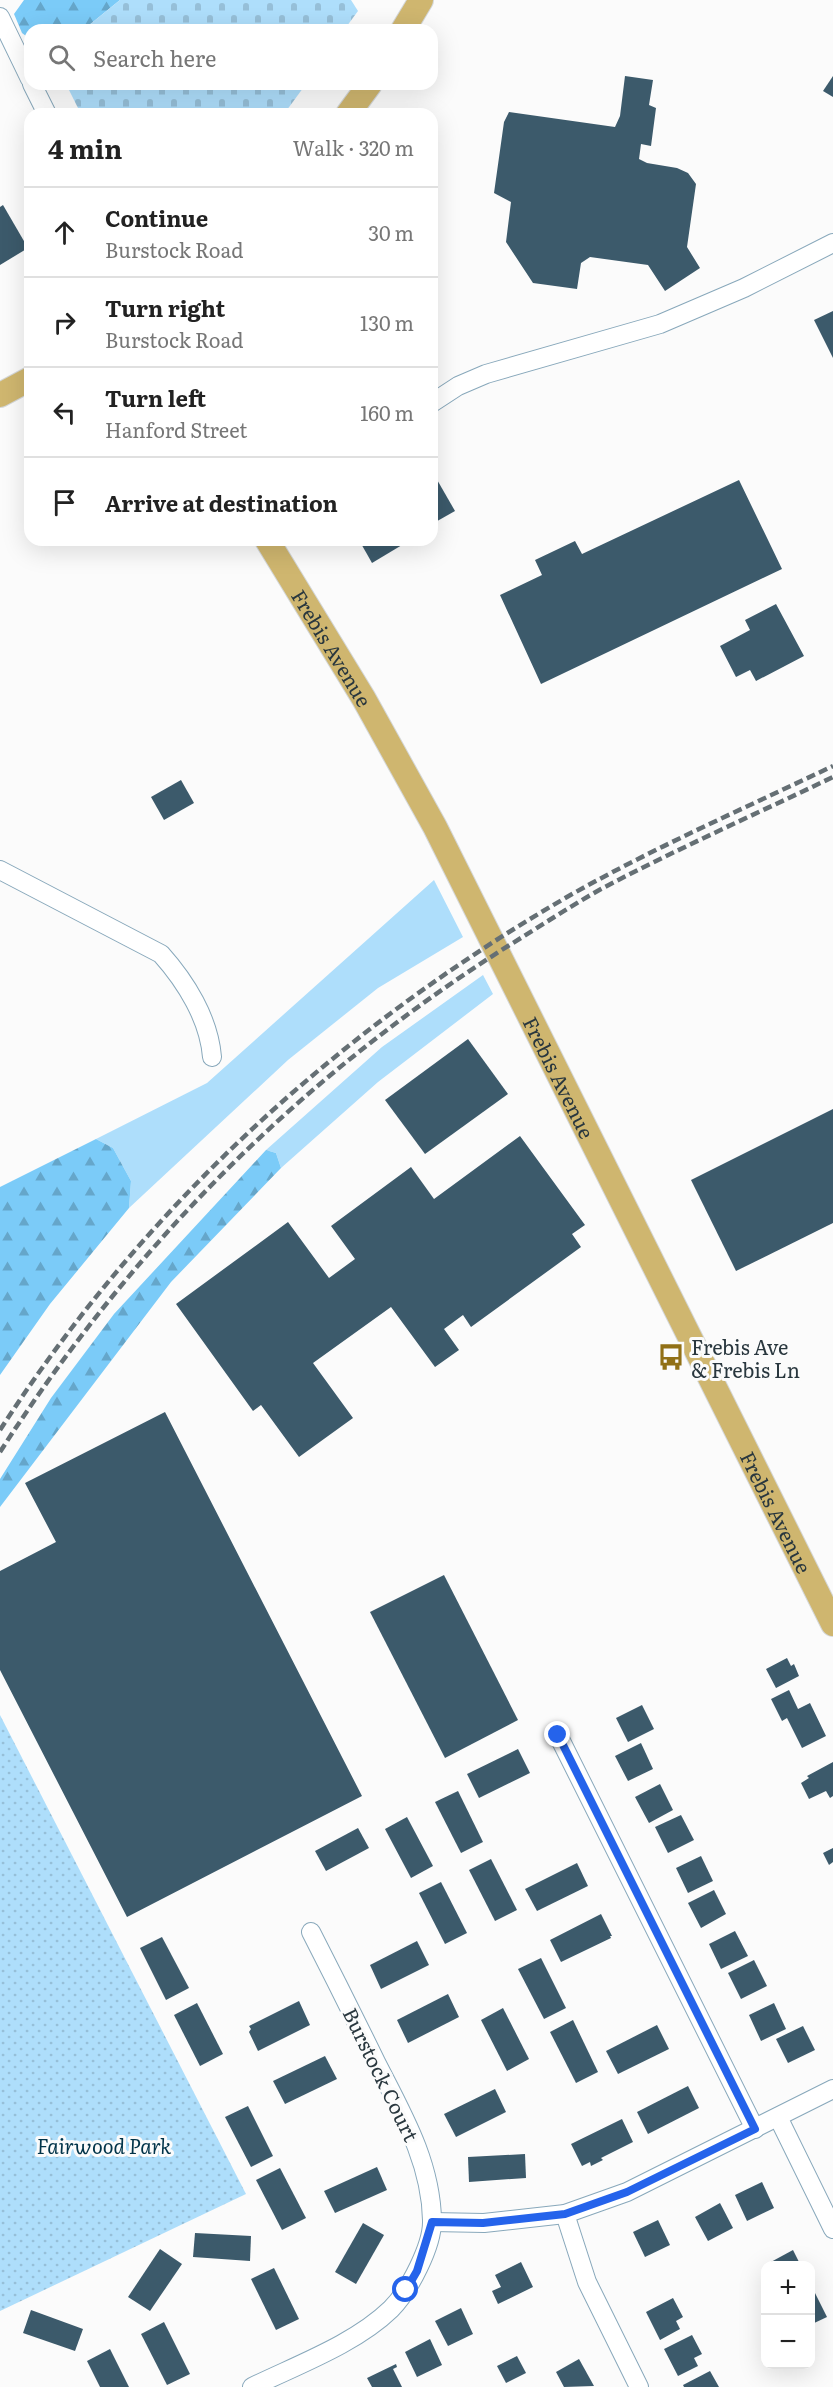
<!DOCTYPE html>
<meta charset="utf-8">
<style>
body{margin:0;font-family:Literata,serif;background:#f2f2f2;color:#222}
.controls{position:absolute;right:18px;bottom:18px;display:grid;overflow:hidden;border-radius:12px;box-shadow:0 6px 24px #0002}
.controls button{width:54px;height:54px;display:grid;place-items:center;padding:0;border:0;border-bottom:2px solid #e0e0e0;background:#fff;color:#222;font:30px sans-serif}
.stop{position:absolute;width:18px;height:18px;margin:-14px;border:4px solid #2563eb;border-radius:50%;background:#fff}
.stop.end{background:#2563eb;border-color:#fff;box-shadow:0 2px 6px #0008}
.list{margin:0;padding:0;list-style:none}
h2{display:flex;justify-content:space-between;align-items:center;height:78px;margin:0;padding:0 24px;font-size:26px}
h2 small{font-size:20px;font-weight:400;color:#767676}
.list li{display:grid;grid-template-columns:39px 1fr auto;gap:18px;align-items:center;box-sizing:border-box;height:90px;padding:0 24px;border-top:2px solid #e0e0e0}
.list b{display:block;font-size:22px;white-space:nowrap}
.list p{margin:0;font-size:20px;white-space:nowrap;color:#767676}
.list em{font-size:20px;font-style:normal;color:#767676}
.icon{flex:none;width:33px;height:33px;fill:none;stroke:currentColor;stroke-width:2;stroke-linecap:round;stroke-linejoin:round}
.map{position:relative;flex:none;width:833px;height:2387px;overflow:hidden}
.search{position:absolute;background:#fff;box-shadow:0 6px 24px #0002;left:24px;top:24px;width:414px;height:66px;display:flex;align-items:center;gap:15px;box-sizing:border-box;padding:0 21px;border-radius:18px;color:#767676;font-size:22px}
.panel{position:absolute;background:#fff;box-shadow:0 6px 24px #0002;left:24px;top:108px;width:414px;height:438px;border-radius:18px}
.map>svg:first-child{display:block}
.grass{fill:#aedefb}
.forest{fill:url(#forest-firs)}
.cemetery{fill:url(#cemetery-stones)}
.park{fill:url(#park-dots)}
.building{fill:#3c5a6b}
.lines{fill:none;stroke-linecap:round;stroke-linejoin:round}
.minor-casing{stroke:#88a8bb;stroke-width:20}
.major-casing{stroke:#d4d7d8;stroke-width:26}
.minor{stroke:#fff;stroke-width:18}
.major{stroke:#cfb66f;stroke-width:24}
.rail{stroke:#656f74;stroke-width:4.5;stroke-dasharray:9 4.5;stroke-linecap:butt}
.route{stroke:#2563eb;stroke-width:8}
.labels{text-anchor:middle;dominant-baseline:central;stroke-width:6;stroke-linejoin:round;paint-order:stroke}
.street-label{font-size:20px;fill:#29373e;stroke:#fbfbfb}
.poi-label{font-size:20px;fill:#29373e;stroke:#fbfbfb;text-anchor:start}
.park-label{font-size:20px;font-style:italic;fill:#013349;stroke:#fbfbfb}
</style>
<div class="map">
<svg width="833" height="2387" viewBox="0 0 833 2387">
<defs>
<pattern id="forest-firs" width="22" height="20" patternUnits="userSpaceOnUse" patternTransform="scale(1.5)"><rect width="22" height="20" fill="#7bcbf8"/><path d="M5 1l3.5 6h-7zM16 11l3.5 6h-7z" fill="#65a6ca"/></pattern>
<pattern id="cemetery-stones" width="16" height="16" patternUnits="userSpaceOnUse" patternTransform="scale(1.5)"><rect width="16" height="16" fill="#aedefb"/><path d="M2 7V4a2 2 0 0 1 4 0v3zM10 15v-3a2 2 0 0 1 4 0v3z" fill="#96bfd8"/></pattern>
<pattern id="park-dots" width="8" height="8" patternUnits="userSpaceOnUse" patternTransform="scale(1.5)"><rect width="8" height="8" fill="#aedefb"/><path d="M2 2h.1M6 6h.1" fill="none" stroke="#96bfd8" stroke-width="1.8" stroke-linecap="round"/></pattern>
</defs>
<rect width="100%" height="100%" fill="#fbfbfb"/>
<g class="grass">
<path d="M 434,880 L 463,937 L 378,988 L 288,1060 L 129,1208 L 131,1181 L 113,1148 L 96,1139 L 207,1083 Z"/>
<path d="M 483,975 L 493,994 L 378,1082 L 281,1168 L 276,1153 L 266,1150 L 382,1047 Z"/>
</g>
<g class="forest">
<path d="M 24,0 L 120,0 L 83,30 L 30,30 L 30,39 L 22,33 L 14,14 Z"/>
<path d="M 96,1139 L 113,1148 L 131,1181 L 129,1208 L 50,1304 L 0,1375 L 0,1187 Z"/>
<path d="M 266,1150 L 276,1153 L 281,1168 L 171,1282 L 0,1507 L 0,1479 L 51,1398 L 114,1314 Z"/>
</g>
<g class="cemetery">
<path d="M 120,0 L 351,0 L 358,11 L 344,30 L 83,30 Z"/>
<path d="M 66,84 L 306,84 L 284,114 L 81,114 Z"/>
</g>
<path class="park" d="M 0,1715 L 246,2194 L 0,2311 Z"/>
<g class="building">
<path d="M 625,76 L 653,80 L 649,105 L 656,108 L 651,146 L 641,144 L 639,159 L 647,163 L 677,168 L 688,173 L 696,184 L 687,247 L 700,268 L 665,291 L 648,265 L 590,257 L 581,263 L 577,289 L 533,283 L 506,242 L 511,202 L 494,193 L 504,122 L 509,112 L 615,127 L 620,116 Z"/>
<path d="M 833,76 L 833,97 L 823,91 Z"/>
<path d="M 3,205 L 28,248 L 0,265 L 0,207 Z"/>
<path d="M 833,311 L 833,358 L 814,320 Z"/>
<path d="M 432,471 L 455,511 L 432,524 Z"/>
<path d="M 739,480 L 782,569 L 541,684 L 500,595 L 542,575 L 535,560 L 575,541 L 582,554 Z"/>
<path d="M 359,540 L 399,540 L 402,545 L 372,563 Z"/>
<path d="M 776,604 L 804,656 L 756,681 L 750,670 L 736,677 L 720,646 L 750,630 L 745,620 Z"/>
<path d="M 181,780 L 194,803 L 164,820 L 151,797 Z"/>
<path d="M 468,1039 L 508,1094 L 425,1154 L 385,1100 Z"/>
<path d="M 833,1109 L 833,1223 L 736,1271 L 691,1180 Z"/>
<path d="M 520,1136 L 585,1225 L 572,1234 L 581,1247 L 471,1327 L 463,1315 L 444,1329 L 459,1350 L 435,1367 L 391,1307 L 313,1363 L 353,1418 L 299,1457 L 261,1405 L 253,1411 L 176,1304 L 288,1222 L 329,1278 L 355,1259 L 331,1226 L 411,1167 L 434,1199 Z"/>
<path d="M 165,1412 L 362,1796 L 127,1917 L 0,1670 L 0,1571 L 56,1542 L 25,1483 Z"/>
<path d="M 444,1575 L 518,1720 L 445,1758 L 370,1612 Z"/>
<path d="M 787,1658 L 791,1666 L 794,1664 L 799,1676 L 776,1688 L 766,1669 Z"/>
<path d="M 789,1690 L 798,1709 L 810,1703 L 826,1736 L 802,1748 L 787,1718 L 782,1721 L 771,1699 Z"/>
<path d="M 642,1705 L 654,1729 L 628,1742 L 616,1718 Z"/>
<path d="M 641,1743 L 653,1769 L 628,1781 L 615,1756 Z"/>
<path d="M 518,1749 L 530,1773 L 479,1798 L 467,1774 Z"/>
<path d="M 833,1762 L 833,1796 L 830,1798 L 826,1791 L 809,1799 L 801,1783 L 809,1778 L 807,1776 Z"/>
<path d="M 660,1784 L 673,1810 L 649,1823 L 635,1797 Z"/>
<path d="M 458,1791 L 483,1842 L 461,1853 L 435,1802 Z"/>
<path d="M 681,1815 L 694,1840 L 668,1853 L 655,1827 Z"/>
<path d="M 407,1817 L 433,1866 L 411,1878 L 385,1829 Z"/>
<path d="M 358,1828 L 369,1848 L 326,1871 L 315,1851 Z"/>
<path d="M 833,1848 L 833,1862 L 829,1865 L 823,1853 Z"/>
<path d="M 701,1856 L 713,1881 L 688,1893 L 676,1868 Z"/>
<path d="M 491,1859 L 517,1910 L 495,1921 L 469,1870 Z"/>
<path d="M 577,1863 L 588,1886 L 537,1911 L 525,1889 Z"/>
<path d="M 441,1882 L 467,1933 L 445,1944 L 419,1893 Z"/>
<path d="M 714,1890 L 726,1914 L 701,1928 L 688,1903 Z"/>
<path d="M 601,1914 L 612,1936 L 610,1936 L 611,1938 L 561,1962 L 550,1940 Z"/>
<path d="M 735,1931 L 748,1956 L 721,1969 L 709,1944 Z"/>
<path d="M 162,1937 L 189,1988 L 166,2000 L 140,1948 Z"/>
<path d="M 417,1941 L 429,1965 L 381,1989 L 370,1965 Z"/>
<path d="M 541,1958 L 566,2008 L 544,2019 L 518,1969 Z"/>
<path d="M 754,1960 L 767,1986 L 741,1999 L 728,1973 Z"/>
<path d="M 448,1994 L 459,2017 L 408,2043 L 397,2020 Z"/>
<path d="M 299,2001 L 310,2025 L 258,2051 L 249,2032 L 251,2029 L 249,2026 Z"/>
<path d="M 197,2003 L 223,2054 L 200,2066 L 174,2015 Z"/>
<path d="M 774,2003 L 786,2029 L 761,2041 L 749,2015 Z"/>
<path d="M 503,2008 L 529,2059 L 507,2071 L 481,2020 Z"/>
<path d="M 573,2020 L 598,2072 L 576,2083 L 550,2032 Z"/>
<path d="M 657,2025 L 669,2049 L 618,2074 L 606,2051 Z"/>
<path d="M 803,2026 L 815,2050 L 788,2063 L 776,2039 Z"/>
<path d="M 325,2056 L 337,2079 L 285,2104 L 273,2081 Z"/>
<path d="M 688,2086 L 699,2108 L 648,2134 L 637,2112 Z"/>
<path d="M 495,2089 L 506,2112 L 456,2137 L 444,2114 Z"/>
<path d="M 248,2106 L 273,2156 L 251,2167 L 225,2117 Z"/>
<path d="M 622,2119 L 633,2142 L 601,2158 L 603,2160 L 591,2166 L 590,2162 L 582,2166 L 571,2144 Z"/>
<path d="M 525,2154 L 526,2178 L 469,2182 L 468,2157 Z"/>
<path d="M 377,2167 L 387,2190 L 335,2213 L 324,2191 Z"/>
<path d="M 280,2168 L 306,2218 L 282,2230 L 256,2180 Z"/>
<path d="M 762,2182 L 774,2208 L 747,2221 L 735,2195 Z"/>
<path d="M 720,2203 L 733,2228 L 708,2241 L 695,2217 Z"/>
<path d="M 658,2220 L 670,2245 L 645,2257 L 633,2232 Z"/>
<path d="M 363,2223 L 384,2235 L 356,2284 L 335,2272 Z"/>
<path d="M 195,2233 L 251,2236 L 250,2261 L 193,2257 Z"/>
<path d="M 160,2249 L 182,2264 L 150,2311 L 128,2297 Z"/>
<path d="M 793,2250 L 801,2266 L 771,2266 L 769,2263 Z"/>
<path d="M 521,2262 L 533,2287 L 498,2304 L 492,2291 L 501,2287 L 495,2275 Z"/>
<path d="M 274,2268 L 299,2319 L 276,2330 L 251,2279 Z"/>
<path d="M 814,2291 L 827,2317 L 810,2325 L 810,2293 Z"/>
<path d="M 673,2298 L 683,2317 L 676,2321 L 680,2329 L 660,2340 L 646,2312 Z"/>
<path d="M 461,2308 L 473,2334 L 448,2346 L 435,2321 Z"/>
<path d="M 31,2310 L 83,2329 L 75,2351 L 23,2333 Z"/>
<path d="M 164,2322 L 190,2374 L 167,2385 L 141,2334 Z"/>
<path d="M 692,2335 L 702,2354 L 694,2358 L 698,2366 L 678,2376 L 664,2349 Z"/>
<path d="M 430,2339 L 442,2365 L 417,2377 L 405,2352 Z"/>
<path d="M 110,2349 L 129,2387 L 100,2387 L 87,2361 Z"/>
<path d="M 517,2356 L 526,2373 L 506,2383 L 497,2366 Z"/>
<path d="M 579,2359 L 594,2386 L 564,2387 L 556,2372 Z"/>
<path d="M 396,2364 L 397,2367 L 393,2369 L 402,2387 L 372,2387 L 367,2378 Z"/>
<path d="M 710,2371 L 719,2387 L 684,2387 L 683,2385 Z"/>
</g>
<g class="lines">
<defs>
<g id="minor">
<path d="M 0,17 L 30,79"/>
<path d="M 32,84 L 47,114"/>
<path d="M 432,403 L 458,386 L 486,374 L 660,324 L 744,288 L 833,243"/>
<path d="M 0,870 L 161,954 C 186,982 209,1019 212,1057"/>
<path d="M 558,1735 L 755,2129"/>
<path d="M 778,2117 L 833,2229"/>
<path d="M 565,2214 L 587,2282 L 639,2387"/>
<path d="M 432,2222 L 484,2223 L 565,2214 L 627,2192 L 833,2089"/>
<path d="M 252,2387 C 297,2365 355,2344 391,2309 C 409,2291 433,2245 432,2220 C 431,2162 402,2113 376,2062 C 355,2019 333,1975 311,1932"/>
</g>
<g id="major">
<path d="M 403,30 L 421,0"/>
<path d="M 348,114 L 370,84"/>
<path d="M 0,395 L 30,379"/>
<path id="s1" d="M 267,540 L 364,699 L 435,827 L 833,1624"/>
</g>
</defs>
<use href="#minor" class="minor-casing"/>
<use href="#major" class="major-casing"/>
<use href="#minor" class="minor"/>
<use href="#major" class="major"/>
<g class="rail">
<path d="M 0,1430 C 145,1205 342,1026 574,893 C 658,846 747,807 833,766"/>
<path d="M 0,1452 C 133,1245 299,1078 508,946 C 539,927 569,907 601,889 C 677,849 756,814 833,777"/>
</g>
</g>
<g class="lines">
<path class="route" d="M 406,2290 L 417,2271 L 432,2222 L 483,2223 L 565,2214 L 627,2192 L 755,2129 L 558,1735"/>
</g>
<defs>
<symbol id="bus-bare" viewBox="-9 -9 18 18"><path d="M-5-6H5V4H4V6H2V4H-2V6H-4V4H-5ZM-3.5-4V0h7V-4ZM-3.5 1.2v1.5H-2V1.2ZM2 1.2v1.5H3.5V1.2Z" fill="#917016" stroke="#fbfbfb" stroke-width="2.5" paint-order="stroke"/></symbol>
</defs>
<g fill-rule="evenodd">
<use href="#bus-bare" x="652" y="1338" width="38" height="38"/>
</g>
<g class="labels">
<g class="street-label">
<text stroke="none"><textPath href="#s1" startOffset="126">Frebis Avenue</textPath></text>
<text stroke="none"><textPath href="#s1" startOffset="612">Frebis Avenue</textPath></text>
<text stroke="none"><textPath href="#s1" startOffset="1098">Frebis Avenue</textPath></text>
<text transform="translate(382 2074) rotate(64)">Burstock Court</text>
</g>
<g class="poi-label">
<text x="691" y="1346">Frebis Ave<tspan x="691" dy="23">&amp; Frebis Ln</tspan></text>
</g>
<g class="park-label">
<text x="104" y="2145">Fairwood Park</text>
</g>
</g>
</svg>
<div class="controls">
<button>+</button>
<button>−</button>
</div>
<div class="stop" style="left:406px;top:2290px"></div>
<div class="stop end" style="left:558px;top:1735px"></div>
<div class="search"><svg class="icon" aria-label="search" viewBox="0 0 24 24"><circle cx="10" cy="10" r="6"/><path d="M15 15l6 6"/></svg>Search here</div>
<section class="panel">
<h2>4 min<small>Walk · 320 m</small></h2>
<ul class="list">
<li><svg class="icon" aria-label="ahead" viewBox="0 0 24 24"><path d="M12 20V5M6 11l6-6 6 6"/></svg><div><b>Continue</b><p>Burstock Road</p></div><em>30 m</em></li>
<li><svg class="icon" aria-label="right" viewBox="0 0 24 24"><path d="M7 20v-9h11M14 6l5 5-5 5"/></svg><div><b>Turn right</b><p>Burstock Road</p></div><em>130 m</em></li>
<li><svg class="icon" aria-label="left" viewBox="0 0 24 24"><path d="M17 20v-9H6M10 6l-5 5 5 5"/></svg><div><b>Turn left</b><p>Hanford Street</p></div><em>160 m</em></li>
<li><svg class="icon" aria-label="arrive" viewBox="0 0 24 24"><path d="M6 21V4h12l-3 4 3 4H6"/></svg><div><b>Arrive at destination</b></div></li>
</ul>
</section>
</div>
